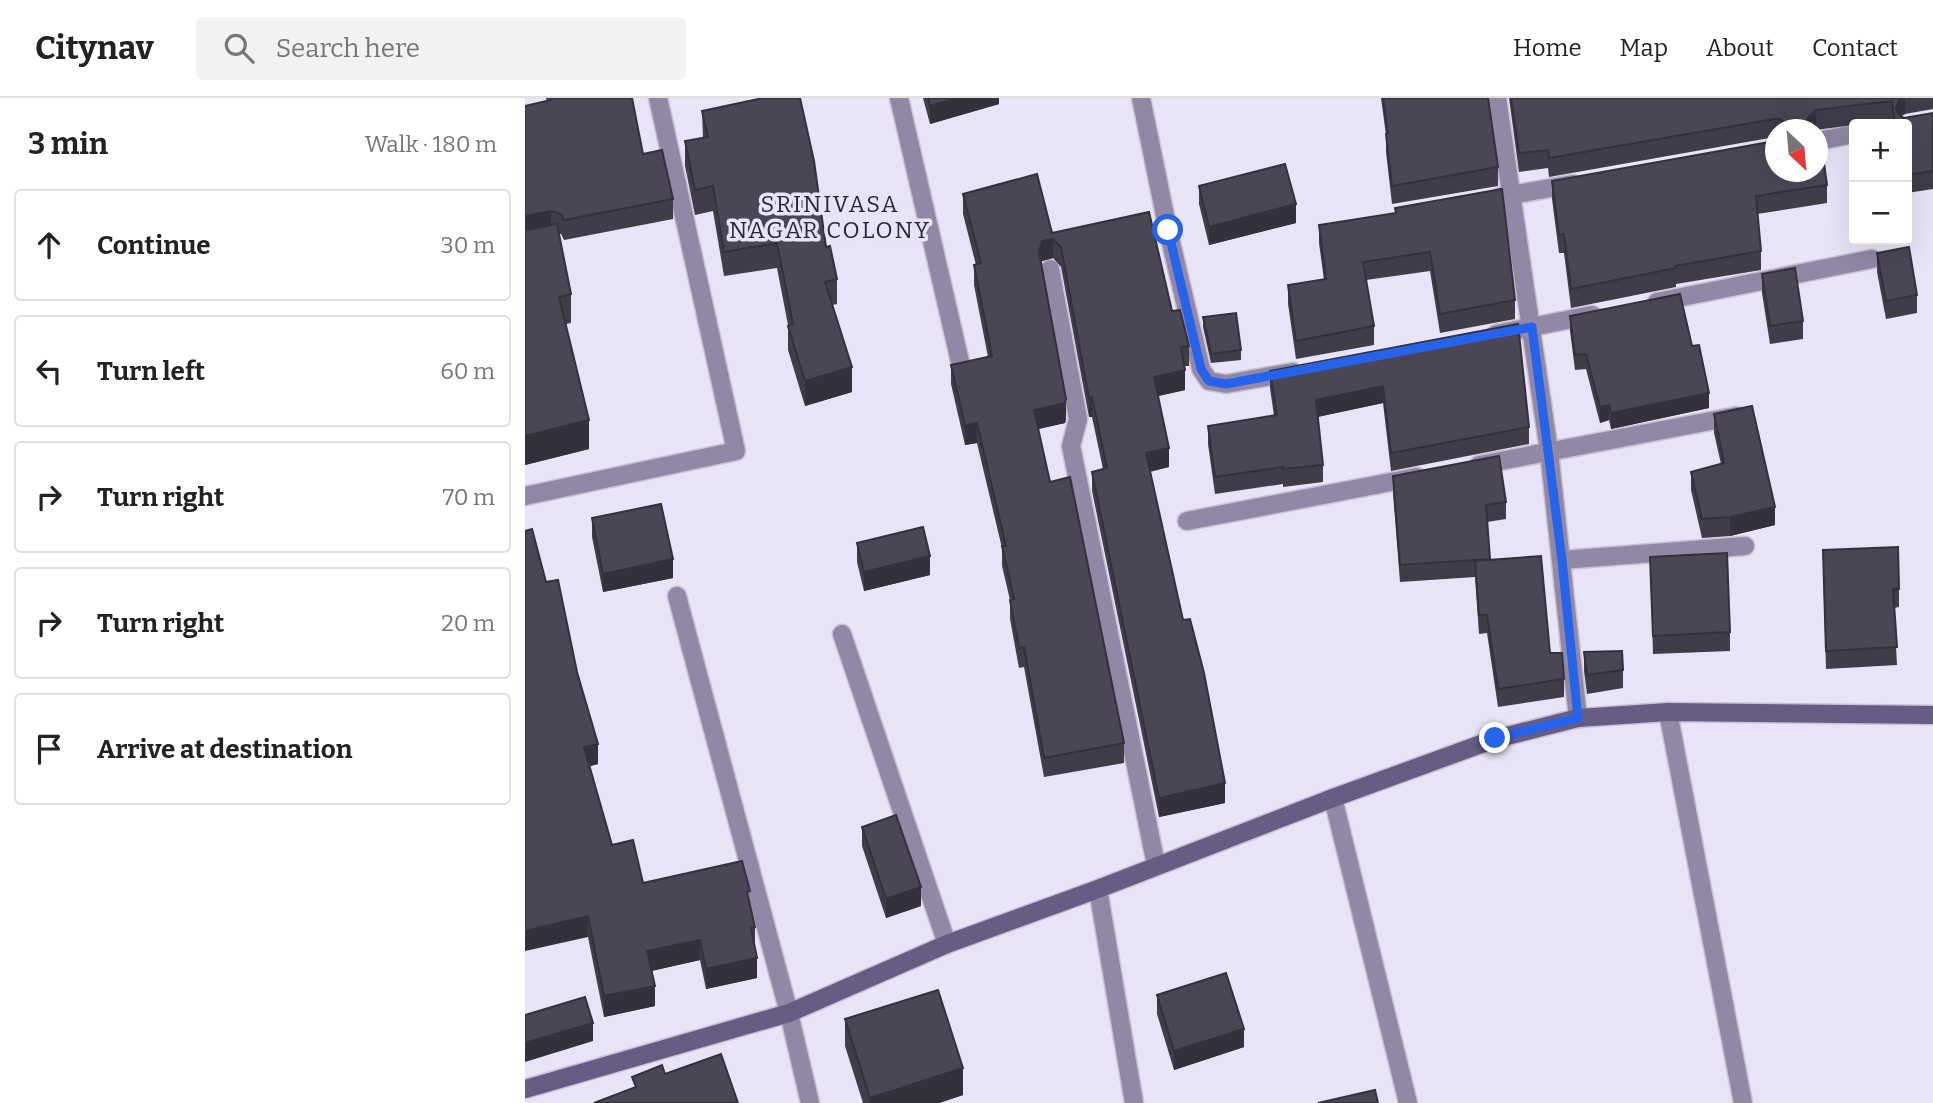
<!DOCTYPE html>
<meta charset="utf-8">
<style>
body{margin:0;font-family:Bitter,serif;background:#f2f2f2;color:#222}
.controls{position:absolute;right:21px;top:21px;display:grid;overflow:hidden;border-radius:7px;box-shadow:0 7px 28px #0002}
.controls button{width:63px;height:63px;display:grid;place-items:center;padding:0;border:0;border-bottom:2px solid #e0e0e0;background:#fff;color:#222;font:35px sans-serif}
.compass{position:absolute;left:1240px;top:21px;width:63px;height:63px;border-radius:50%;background:#fff;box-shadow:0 7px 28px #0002;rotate:154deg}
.stop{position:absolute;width:21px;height:21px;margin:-16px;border:5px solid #2563eb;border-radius:50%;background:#fff}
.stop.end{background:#2563eb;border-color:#fff;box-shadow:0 2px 7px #0008}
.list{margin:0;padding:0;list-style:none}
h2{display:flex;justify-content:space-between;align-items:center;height:91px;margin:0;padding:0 28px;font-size:30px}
h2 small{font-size:23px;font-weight:400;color:#767676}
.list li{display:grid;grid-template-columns:46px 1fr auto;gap:21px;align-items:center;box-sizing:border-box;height:112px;margin:0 14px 14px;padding:0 14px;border:2px solid #e0e0e0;border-radius:7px}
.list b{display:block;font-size:26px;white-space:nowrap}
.list em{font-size:23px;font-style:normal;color:#767676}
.icon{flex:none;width:38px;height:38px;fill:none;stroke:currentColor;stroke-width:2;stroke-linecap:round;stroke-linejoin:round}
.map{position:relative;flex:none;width:1408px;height:1005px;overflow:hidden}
header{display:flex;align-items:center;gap:42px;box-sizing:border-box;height:98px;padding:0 35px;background:#fff;border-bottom:2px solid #e0e0e0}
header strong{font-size:33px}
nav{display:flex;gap:38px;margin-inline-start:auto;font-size:24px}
.search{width:490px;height:63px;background:#f2f2f2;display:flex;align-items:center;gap:18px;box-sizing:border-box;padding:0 24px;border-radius:7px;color:#767676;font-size:26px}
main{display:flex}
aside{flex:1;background:#fff}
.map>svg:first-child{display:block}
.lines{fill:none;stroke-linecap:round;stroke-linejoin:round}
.street-casing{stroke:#c6c1d3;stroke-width:21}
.secondary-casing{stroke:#c6c1d3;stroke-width:21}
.street{stroke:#9088a5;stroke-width:18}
.secondary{stroke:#675c84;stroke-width:18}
.wall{fill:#403c4a}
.shaded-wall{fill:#34313c}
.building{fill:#4a4656;stroke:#34313c;stroke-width:2}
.route{stroke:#2563eb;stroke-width:9}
.labels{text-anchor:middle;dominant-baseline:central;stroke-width:7;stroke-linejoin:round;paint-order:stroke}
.neighbourhood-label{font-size:23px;letter-spacing:2px;fill:#2a2635;stroke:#e8e3f7}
</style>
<header>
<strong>Citynav</strong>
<div class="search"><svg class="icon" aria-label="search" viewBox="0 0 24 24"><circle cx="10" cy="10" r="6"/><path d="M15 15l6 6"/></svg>Search here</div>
<nav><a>Home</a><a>Map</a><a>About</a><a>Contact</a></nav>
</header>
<main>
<aside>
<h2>3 min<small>Walk · 180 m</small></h2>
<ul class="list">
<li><svg class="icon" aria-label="ahead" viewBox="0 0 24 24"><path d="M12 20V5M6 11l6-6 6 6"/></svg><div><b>Continue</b></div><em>30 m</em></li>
<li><svg class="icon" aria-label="left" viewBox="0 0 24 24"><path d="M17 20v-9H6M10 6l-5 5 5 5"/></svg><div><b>Turn left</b></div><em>60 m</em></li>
<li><svg class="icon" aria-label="right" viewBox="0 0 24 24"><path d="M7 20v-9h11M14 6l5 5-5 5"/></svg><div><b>Turn right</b></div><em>70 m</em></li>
<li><svg class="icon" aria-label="right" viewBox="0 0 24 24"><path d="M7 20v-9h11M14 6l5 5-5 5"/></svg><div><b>Turn right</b></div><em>20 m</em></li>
<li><svg class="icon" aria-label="arrive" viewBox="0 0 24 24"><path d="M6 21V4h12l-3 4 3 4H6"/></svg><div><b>Arrive at destination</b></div></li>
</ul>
</aside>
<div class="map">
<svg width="1408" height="1005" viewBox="0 0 1408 1005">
<rect width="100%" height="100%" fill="#e8e3f7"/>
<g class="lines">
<defs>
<g id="street">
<path d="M 374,0 L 436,268"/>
<path d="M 616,0 L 643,132 L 676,271 L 684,283 L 701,286 L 768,274"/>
<path d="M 972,0 L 1024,353 L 1053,620"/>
<path d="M 1293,43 L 1329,36"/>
<path d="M 975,99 L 1048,86"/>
<path d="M 525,171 L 553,321 L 546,348 L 631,767"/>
<path d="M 1132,204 L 1347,161"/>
<path d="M 971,236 L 1067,217"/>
<path d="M 954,367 L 1212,318"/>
<path d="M 0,398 L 211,353 L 133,0"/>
<path d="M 662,423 L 892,379"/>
<path d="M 1037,462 L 1220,448"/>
<path d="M 152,498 L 264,915 L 285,1005"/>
<path d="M 317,536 L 422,846"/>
<path d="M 1143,614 L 1218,1005"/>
<path d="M 808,700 L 883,1005"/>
<path d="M 573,791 L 609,1005"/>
</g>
<path id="secondary" d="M 0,991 L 264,915 L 422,846 L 573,791 L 808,700 L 970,641 L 1053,620 L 1143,614 L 1408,617"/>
</defs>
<use href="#street" class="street-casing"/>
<use href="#secondary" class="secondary-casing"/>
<use href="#street" class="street"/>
<use href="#secondary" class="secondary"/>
</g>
<g class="wall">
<path d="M 21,0 L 107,0 L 118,56 L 148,101 L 148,121 L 39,142 L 36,136 L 34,135 L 46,196 L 46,225 L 41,226 L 64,351 L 0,367 L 0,8 L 22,3 Z"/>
<path d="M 398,0 L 474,0 L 474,6 L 405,26 Z"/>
<path d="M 856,0 L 963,0 L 973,69 L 973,88 L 867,106 L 861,54 L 861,37 Z"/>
<path d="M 984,0 L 1408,0 L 1408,11 L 1380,16 L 1376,18 L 1379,20 L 1408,15 L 1408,91 L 1382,95 L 1382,26 L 1368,26 L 1367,22 L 1290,32 L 1250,32 L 1250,39 L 1024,79 L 1023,70 L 994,74 Z"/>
<path d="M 177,13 L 301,149 L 312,181 L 312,206 L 307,207 L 327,294 L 280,308 L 263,252 L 263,227 L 252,170 L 199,178 L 188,113 L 170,117 L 160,68 L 160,43 L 178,40 Z"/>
<path d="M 1027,83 L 1302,87 L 1302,105 L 1232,116 L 1236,153 L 1236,172 L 1151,186 L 1151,189 L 1046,210 L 1039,155 L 1034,155 L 1027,101 Z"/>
<path d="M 674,88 L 771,125 L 684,147 L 674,106 Z"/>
<path d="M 438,96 L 527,135 L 647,213 L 664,248 L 664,268 L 659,268 L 660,292 L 633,298 L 644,369 L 625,374 L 700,705 L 634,719 L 567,393 L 567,374 L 578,371 L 567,319 L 564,319 L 536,169 L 528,160 L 517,163 L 516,166 L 541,321 L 540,325 L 513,331 L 525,384 L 599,645 L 599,665 L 519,679 L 499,569 L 494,570 L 485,521 L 485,502 L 477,468 L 477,450 L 452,345 L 440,347 L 426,286 L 426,267 L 463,259 L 449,187 L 449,167 L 451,167 L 438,116 Z"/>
<path d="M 870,110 L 990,202 L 990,221 L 915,235 L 905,173 L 841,182 L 849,228 L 849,247 L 771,261 L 763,206 L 763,187 L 799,182 L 794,145 L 794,127 L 870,115 Z"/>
<path d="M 1352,155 L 1392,197 L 1392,215 L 1361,221 L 1352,174 Z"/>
<path d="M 1237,176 L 1278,223 L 1278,241 L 1245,246 L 1237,195 Z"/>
<path d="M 1045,218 L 1167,248 L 1184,310 L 1086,331 L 1084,322 L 1075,325 L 1061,271 L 1050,272 L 1045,233 Z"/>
<path d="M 678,219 L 716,252 L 716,262 L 686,265 L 678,229 Z"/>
<path d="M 993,226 L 1004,329 L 1004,346 L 866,373 L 858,305 L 793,319 L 798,367 L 798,384 L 758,389 L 758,386 L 690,396 L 683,346 L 683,328 L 749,318 L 745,290 L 745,273 Z"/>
<path d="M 1189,316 L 1250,427 L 1205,438 L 1177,440 L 1166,392 L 1166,374 L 1196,366 L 1189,335 Z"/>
<path d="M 868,378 L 981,404 L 981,421 L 962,424 L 965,462 L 1025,555 L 1039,581 L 1039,599 L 973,609 L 962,535 L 954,536 L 950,479 L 875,484 L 868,395 Z"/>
<path d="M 67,420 L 148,480 L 78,494 L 67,439 Z"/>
<path d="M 332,445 L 405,477 L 339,493 L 332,464 Z"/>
<path d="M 1125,459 L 1205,534 L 1205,553 L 1128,556 Z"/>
<path d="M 1298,471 L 1374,491 L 1374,509 L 1369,510 L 1372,567 L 1301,571 Z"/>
<path d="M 21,484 L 52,574 L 73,666 L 64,668 L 87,747 L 118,785 L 225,807 L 230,829 L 230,848 L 232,880 L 181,891 L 175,862 L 126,873 L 130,908 L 79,919 L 63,839 Z"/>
<path d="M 1059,554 L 1098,572 L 1098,590 L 1062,596 L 1059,573 Z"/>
<path d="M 337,729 L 396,808 L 361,820 L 337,748 Z"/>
<path d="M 632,897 L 719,949 L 649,972 L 632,916 Z"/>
<path d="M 320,921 L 438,997 L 414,1005 L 338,1005 L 320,948 Z"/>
</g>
<g class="shaded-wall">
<path d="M 431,0 L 474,0 L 474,6 L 405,26 L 405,8 Z"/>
<path d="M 1375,0 L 1380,0 L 1380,16 L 1374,19 L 1371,10 Z"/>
<path d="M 1291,12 L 1291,31 L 1282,32 L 1283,20 Z"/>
<path d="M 771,106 L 771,125 L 684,147 L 684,129 Z"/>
<path d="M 26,113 L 26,133 L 0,138 L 0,118 Z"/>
<path d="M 528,141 L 528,160 L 517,163 L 514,173 L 514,154 L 517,143 Z"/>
<path d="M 327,269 L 327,294 L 280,308 L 280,283 Z"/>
<path d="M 660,272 L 660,292 L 629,299 L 629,279 Z"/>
<path d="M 858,288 L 858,305 L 791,319 L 791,302 Z"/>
<path d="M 1184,295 L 1184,310 L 1086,331 L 1086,315 Z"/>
<path d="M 567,299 L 567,319 L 564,319 L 564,300 Z"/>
<path d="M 541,301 L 541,321 L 540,325 L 509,332 L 509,312 Z"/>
<path d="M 1084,307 L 1084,322 L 1075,325 L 1075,309 Z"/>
<path d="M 64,322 L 64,351 L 0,367 L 0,338 Z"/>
<path d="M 452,325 L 452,345 L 440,347 L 440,328 Z"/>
<path d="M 644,350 L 644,369 L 621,374 L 621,355 Z"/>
<path d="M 1250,409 L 1250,427 L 1205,438 L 1205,419 Z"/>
<path d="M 405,458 L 405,477 L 339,493 L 339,474 Z"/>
<path d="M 148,461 L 148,480 L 78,494 L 78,476 Z"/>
<path d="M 73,646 L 73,666 L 59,670 L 59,649 Z"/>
<path d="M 700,685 L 700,705 L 634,719 L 634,700 Z"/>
<path d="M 396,789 L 396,808 L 361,820 L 361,801 Z"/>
<path d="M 63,818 L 63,839 L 0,853 L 0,833 Z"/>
<path d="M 175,842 L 175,862 L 122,874 L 122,853 Z"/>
<path d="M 232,860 L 232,880 L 181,891 L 181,871 Z"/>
<path d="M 130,888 L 130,908 L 79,919 L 79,898 Z"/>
<path d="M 68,925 L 68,943 L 0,964 L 0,945 Z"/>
<path d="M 719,931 L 719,949 L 649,972 L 649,953 Z"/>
<path d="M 438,970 L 438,997 L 414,1005 L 345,1005 L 345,1000 Z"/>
</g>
<g class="building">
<path d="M 26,0 L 107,0 L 118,56 L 137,52 L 148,101 L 39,122 L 36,116 L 26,113 L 0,118 L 0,8 L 26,2 Z"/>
<path d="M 238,0 L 275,0 L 289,63 L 301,149 L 305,148 L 312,181 L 300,184 L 327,269 L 280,283 L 263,228 L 268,226 L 252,145 L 199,154 L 188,88 L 170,92 L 160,43 L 183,39 L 177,13 Z"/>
<path d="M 403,0 L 431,0 L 405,8 Z"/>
<path d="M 858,0 L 963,0 L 973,69 L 867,88 L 861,36 L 863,35 Z"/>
<path d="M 986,0 L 1375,0 L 1371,10 L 1373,16 L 1379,20 L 1408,15 L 1408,73 L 1382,77 L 1382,26 L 1370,26 L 1367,3 L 1291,12 L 1283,20 L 1282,26 L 1284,32 L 1262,32 L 1262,29 L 1255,21 L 1249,21 L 1024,60 L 1023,52 L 994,55 Z"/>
<path d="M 1292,35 L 1295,36 L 1302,87 L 1231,98 L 1236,153 L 1150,168 L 1151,170 L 1046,191 L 1039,136 L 1034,137 L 1027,83 L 1250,43 L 1250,74 L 1292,74 Z"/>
<path d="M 760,66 L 771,106 L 684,129 L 674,88 Z"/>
<path d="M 512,76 L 527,135 L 624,114 L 647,213 L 655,212 L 664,248 L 656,249 L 660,272 L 629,279 L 644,350 L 621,355 L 658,522 L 665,521 L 679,575 L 700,685 L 634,700 L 567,374 L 582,370 L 567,299 L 564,300 L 536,149 L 528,141 L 517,143 L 514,154 L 541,301 L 540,305 L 509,312 L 525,384 L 545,379 L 599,645 L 519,660 L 499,549 L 494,550 L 485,502 L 489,501 L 477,448 L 481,448 L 452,325 L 440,328 L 426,267 L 467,258 L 449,167 L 456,165 L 438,96 Z"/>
<path d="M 977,91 L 990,202 L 915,216 L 905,154 L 838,164 L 849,228 L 771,243 L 763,187 L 801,181 L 794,127 L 871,115 L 870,110 Z"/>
<path d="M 32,126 L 46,196 L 34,199 L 64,322 L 0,338 L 0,132 L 2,132 Z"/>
<path d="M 1384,149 L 1392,197 L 1361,203 L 1352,155 Z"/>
<path d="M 1270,170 L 1278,223 L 1245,228 L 1237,176 Z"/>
<path d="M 1155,196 L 1167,248 L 1174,247 L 1184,295 L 1086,315 L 1084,307 L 1075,309 L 1061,256 L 1050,257 L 1045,218 Z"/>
<path d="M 711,215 L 716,252 L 686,256 L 678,219 Z"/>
<path d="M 993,226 L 1004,329 L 866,355 L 858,288 L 791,302 L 798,367 L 758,371 L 758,369 L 690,379 L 683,328 L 752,317 L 745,273 Z"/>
<path d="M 1227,308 L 1250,409 L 1205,419 L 1177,421 L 1166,374 L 1199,365 L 1189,316 Z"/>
<path d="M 974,358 L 981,404 L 961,407 L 965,461 L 875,467 L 868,378 Z"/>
<path d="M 136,406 L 148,461 L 78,476 L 67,420 Z"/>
<path d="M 398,429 L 405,458 L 339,474 L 332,445 Z"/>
<path d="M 7,431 L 21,484 L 33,482 L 52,574 L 73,646 L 59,649 L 87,747 L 108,742 L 118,785 L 217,763 L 225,793 L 222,794 L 230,829 L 226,830 L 232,860 L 181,871 L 175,842 L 122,853 L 130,888 L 79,898 L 63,818 L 0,833 L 0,433 Z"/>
<path d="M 1373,449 L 1374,491 L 1368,491 L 1372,549 L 1301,553 L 1298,452 Z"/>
<path d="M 1202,455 L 1205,534 L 1128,538 L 1125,459 Z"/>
<path d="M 1016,458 L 1025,555 L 1037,555 L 1039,581 L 973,591 L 962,517 L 954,517 L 950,463 Z"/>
<path d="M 1097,553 L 1098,572 L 1062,577 L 1059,554 Z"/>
<path d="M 371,717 L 396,789 L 361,801 L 337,729 Z"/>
<path d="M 701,875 L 719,931 L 649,953 L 632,897 Z"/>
<path d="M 413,892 L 438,970 L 345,1000 L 320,921 Z"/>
<path d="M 60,899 L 68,925 L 0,945 L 0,917 Z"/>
<path d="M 196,956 L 213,1005 L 69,1005 L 111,989 L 107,979 L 137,967 L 140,976 Z"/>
<path d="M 850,992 L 853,1005 L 793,1005 Z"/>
</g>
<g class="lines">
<path class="route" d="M 643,132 L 676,271 L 684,283 L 701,286 L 1007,229 L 1037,462 L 1053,620 L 970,640"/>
</g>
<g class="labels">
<g class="neighbourhood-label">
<text x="305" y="106">SRINIVASA<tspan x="305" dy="26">NAGAR COLONY</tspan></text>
</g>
</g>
</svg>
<div class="controls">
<button>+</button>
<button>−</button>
</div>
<svg class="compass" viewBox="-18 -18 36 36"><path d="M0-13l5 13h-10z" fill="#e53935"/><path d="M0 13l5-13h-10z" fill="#767676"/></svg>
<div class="stop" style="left:643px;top:132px"></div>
<div class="stop end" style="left:970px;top:640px"></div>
</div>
</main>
